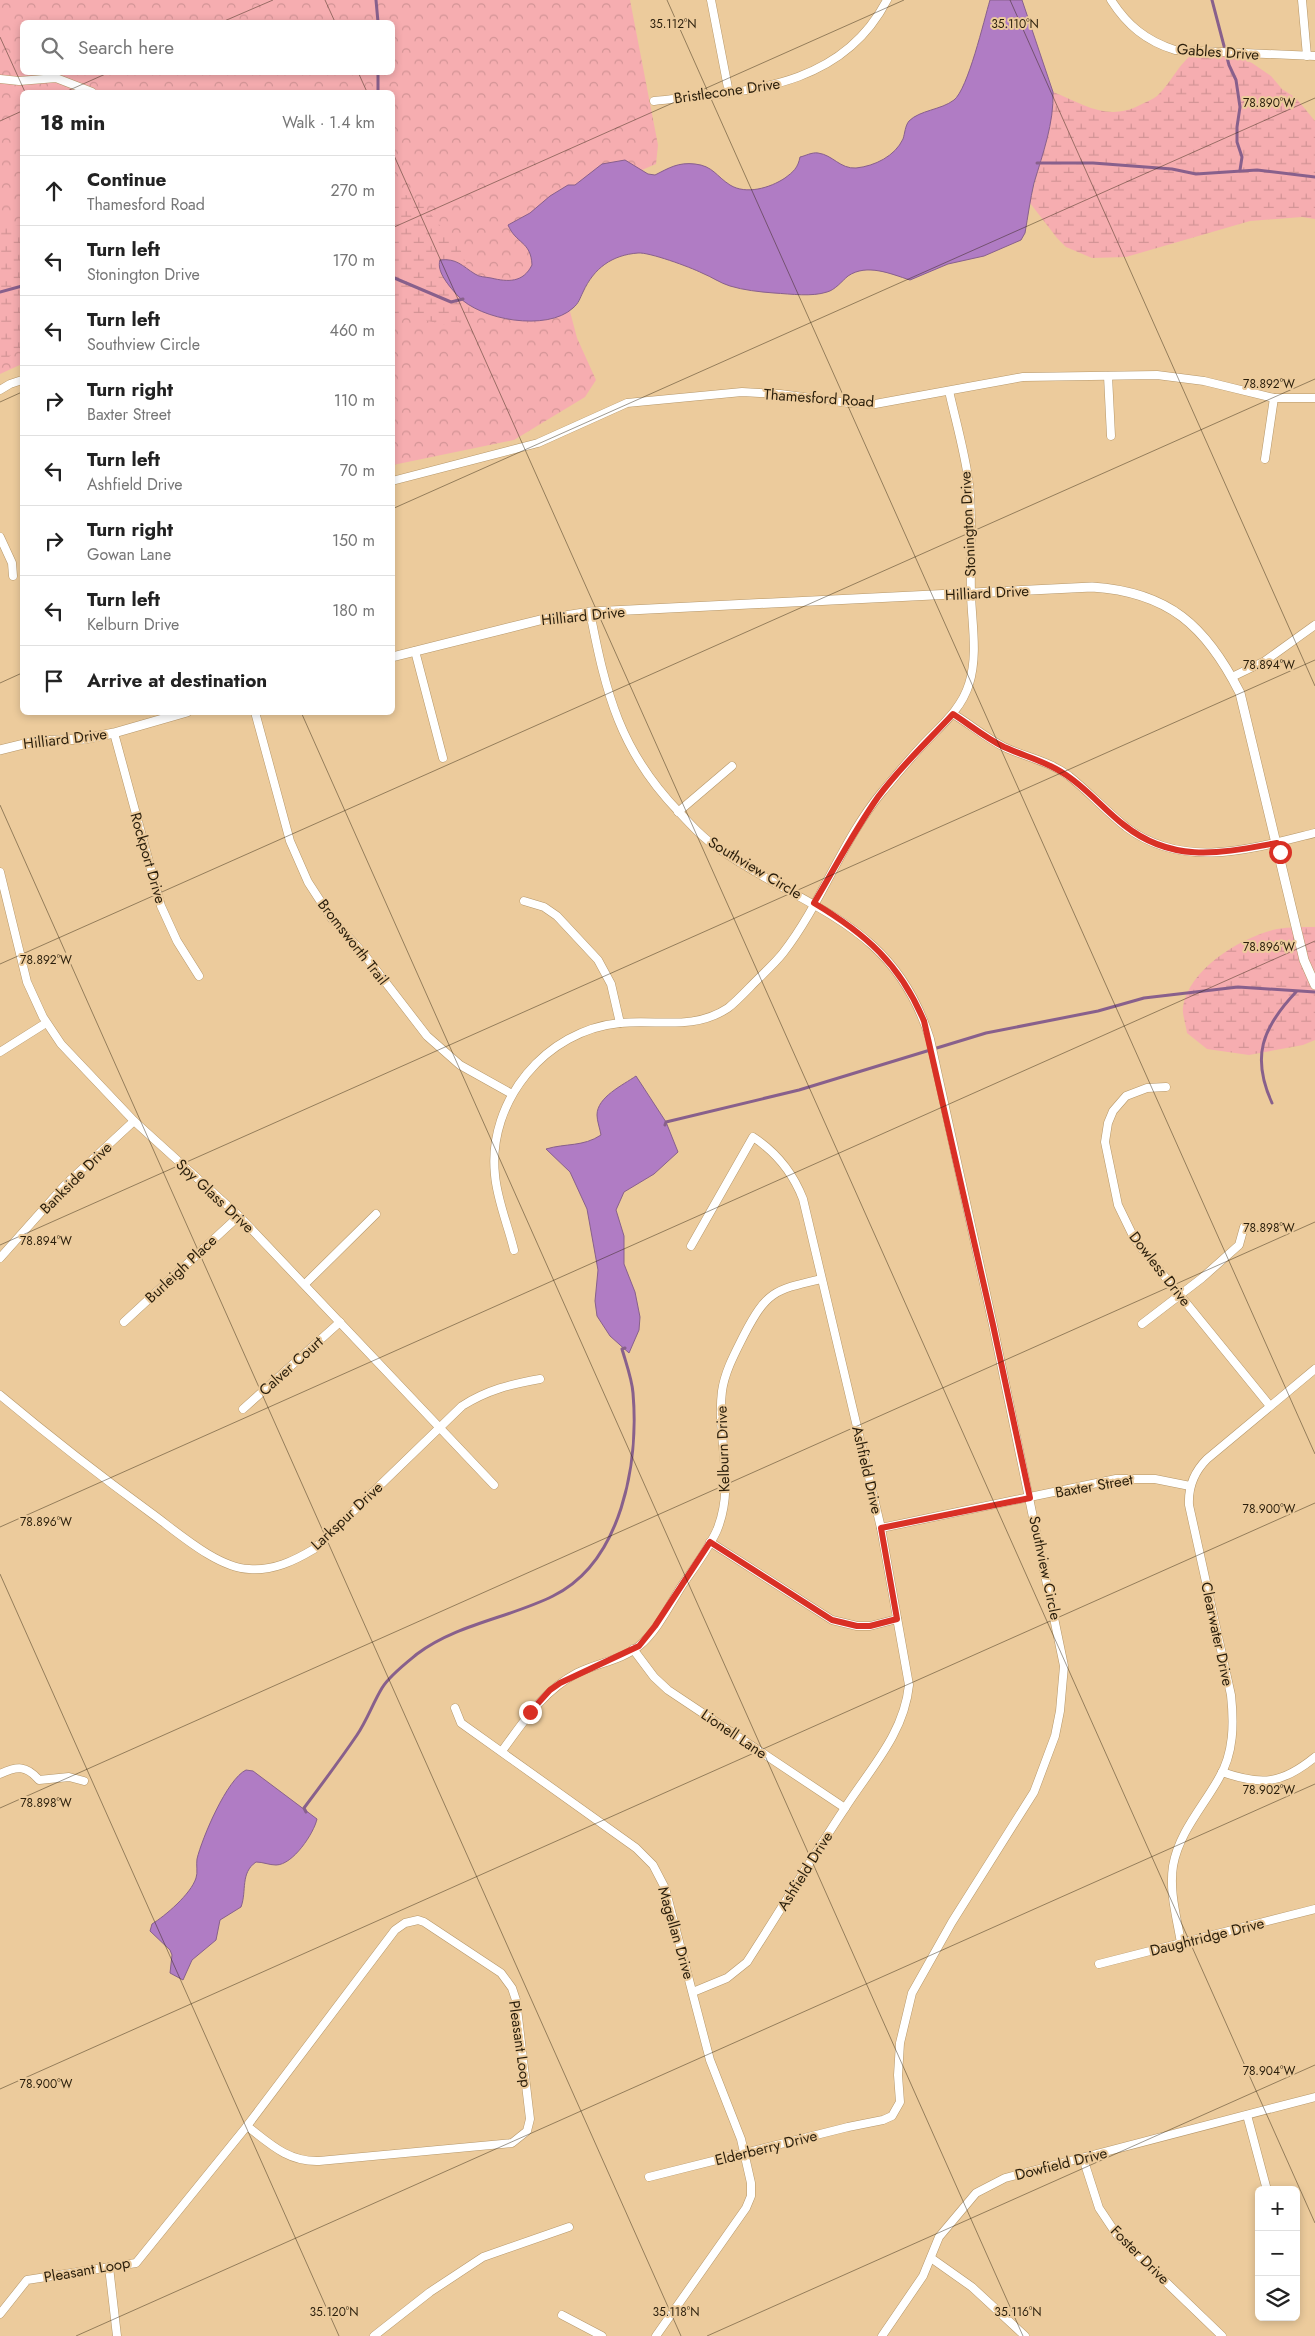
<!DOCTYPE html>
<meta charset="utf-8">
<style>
body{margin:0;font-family:Jost,sans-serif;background:#f2f2f2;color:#222}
.controls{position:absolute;right:15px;bottom:15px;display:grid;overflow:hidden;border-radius:8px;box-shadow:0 2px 8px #0003}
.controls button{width:45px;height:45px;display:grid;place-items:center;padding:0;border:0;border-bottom:1px solid #e0e0e0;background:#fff;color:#222;font:25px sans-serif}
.stop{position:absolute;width:15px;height:15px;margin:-11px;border:4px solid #d93025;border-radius:50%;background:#fff}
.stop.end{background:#d93025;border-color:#fff;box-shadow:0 1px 5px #0008}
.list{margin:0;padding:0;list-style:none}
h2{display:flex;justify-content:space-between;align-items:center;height:65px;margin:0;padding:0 20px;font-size:21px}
h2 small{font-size:16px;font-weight:400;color:#767676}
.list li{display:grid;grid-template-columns:32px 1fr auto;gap:15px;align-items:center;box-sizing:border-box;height:70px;padding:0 20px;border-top:1px solid #e0e0e0}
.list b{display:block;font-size:19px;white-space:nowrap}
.list p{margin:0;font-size:16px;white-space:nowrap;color:#767676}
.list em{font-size:16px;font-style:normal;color:#767676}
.icon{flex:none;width:28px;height:28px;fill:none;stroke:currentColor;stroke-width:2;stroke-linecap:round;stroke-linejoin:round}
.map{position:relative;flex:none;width:1315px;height:2336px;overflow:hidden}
.search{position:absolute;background:#fff;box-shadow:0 2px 8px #0003;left:20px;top:20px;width:375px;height:55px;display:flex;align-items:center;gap:12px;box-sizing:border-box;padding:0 18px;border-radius:8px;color:#767676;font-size:19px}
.panel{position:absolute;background:#fff;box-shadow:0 2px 8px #0003;left:20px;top:90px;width:375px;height:625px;border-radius:8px}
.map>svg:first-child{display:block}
.forest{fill:url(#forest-crowns);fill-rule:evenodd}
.wetland{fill:url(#wetland-marsh)}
.water{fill:#b07cc4;stroke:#88608c}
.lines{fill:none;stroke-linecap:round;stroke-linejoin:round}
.stream{stroke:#88608c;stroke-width:3}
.minor-casing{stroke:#b69769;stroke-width:9}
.tertiary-casing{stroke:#b69769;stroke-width:10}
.minor{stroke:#fff;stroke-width:8}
.tertiary{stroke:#fff;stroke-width:9}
.route{stroke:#d93025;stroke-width:6}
.ticks{fill:none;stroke:#2a1e0b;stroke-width:1;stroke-opacity:0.45}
.labels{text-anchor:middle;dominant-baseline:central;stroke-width:4;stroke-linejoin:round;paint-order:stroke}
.street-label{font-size:15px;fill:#2a1e0b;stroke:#eccb9c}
.ticks-label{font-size:12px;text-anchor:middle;fill:#2a1e0b;stroke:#eccb9c;stroke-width:4;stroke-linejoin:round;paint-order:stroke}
</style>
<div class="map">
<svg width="1315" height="2336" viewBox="0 0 1315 2336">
<defs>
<pattern id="forest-crowns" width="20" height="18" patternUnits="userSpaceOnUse" patternTransform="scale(1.25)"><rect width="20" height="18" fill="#f6adb0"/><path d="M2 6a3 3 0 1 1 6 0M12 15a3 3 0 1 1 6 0" fill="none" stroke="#d39496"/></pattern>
<pattern id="wetland-marsh" width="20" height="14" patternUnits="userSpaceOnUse" patternTransform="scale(1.25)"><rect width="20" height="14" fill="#f6adb0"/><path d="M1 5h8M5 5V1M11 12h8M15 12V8" fill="none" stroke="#d39496"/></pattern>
</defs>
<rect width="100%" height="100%" fill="#eccb9c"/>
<path class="forest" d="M 0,0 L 630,0 L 658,145 L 656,164 L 630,175 L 563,285 L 577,338 L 596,380 L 585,397 L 514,440 L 393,465 L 392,92 L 22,92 L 22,364 L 0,374 ZM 22,22 L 392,22 L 392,72 L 22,72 Z"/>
<g class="wetland">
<path d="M 1200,49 L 1227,52 L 1252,63 L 1271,76 L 1282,89 L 1296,98 L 1315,121 L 1315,219 L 1302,217 L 1250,221 L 1126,257 L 1092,258 L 1066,247 L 1057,238 L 1030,203 L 1053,105 L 1053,92 C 1084,104 1107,122 1140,105 C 1145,102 1152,100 1157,96 C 1174,80 1178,62 1200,49 Z"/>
<path d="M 392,190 L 419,200 L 461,251 L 467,266 L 448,259 L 441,272 L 454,291 L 481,310 L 474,316 L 450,326 L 393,313 Z"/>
<path d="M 22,225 L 22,348 L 0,363 L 0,228 Z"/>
<path d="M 1315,927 L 1315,1040 L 1303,1045 L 1249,1055 L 1207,1049 L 1187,1033 C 1186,1025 1182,1014 1183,1007 C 1189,968 1242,937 1277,929 C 1289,927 1303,927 1315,927 Z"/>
</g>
<g class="water">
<path d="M 990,0 L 1022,0 L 1053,92 C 1054,123 1043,153 1034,183 C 1030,200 1028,216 1025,233 L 1021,240 L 984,256 L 948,264 L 910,280 C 891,274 867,263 848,276 C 842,281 835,290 827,292 C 812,297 791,294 774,293 C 760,292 743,290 730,286 C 720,283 712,277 702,273 C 690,267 649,252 638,253 C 612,255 594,268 583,292 C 580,298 579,303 573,308 C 547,332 480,320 458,296 C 450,287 436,272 440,260 C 457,258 462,266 475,274 C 479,277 486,277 491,278 C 508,282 523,283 532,265 C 531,241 516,244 508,225 L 530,213 L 550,196 L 568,185 L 575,185 L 602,164 L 625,160 L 648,174 L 655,175 C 669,168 678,162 695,164 C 713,166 716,176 730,185 C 746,195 770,188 785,178 C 793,172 798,168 800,157 C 805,156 812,152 818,153 C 833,155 840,169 856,168 C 875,166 895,156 903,139 C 905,133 905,126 909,121 C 920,110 941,110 954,100 C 968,89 984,20 990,0 Z"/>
<path d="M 636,1076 L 666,1122 L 678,1152 L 654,1174 L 624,1192 L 616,1210 L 624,1236 L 624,1264 L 635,1292 L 640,1317 L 639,1330 L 629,1353 L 610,1336 L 597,1316 L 595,1301 L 598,1270 L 587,1209 L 570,1172 L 546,1149 C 566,1143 583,1147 601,1135 C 600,1129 597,1121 597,1115 C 597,1097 623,1085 636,1076 Z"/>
<path d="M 246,1770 L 253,1771 L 317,1819 C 314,1833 293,1865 276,1865 C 269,1865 263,1862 256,1862 C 240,1873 247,1891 241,1907 L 220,1920 L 216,1940 L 192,1960 L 183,1980 L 170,1973 L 172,1955 L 170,1950 L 150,1931 L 152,1924 C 165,1916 191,1894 196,1878 C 198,1873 196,1865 197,1859 C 202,1838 227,1779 246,1770 Z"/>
</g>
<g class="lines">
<g class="stream">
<path d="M 376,0 L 378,22"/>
<path d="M 1212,0 L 1229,65 L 1236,80 L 1240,107 L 1237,127 L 1237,142 L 1242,157 L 1240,170"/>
<path d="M 378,92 L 378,72"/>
<path d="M 1037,163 L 1093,163 L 1172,169 L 1196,174 L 1257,170 L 1315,177"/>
<path d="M 392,277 L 451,302 L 463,299"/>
<path d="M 0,292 L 22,286"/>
<path d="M 1272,1103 C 1251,1057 1262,1028 1296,992"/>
<path d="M 665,1125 L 666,1122 L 799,1090 L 986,1033 L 1098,1011 L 1144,998 L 1238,987 L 1315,992"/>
<path d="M 306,1812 L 304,1808 C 322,1784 340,1760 357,1735 C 367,1720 373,1703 382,1688 C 389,1676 406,1663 417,1654 C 457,1624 509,1618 553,1596 C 622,1562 639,1463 633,1393 C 632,1379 626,1363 622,1349 L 625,1348"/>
</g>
<defs>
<g id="minor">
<path d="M 711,0 L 729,93"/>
<path d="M 1111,0 C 1127,25 1146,41 1175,50 L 1315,56"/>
<path d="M 1302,0 L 1307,56"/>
<path d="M 0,79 L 19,81 L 56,78 L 92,92"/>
<path d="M 654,101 C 742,91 840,91 887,0"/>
<path d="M 1108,376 L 1111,436"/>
<path d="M 0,390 L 10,384 L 22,380"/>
<path d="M 1265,459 L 1274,398"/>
<path d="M 392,481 L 538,443 L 627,403 L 742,392 L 780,394 L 849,403 L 875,404 L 1023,377 L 1157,375 L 1204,381 L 1274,398 L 1315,398"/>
<path d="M 0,537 L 12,563 L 13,576"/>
<path d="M 590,612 C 606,694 620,751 679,812 C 691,825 703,838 718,848 C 807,911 893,921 930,1039 L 993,1325 L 1064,1666 L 1060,1711 L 1055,1736 L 1034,1792 L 952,1922 L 912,1993 L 900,2043 L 898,2075 L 900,2102 L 892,2116 L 883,2120 L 848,2127 L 649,2177"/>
<path d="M 415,651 L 443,758"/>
<path d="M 1232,677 L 1265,661 L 1315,625"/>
<path d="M 255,712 L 290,841 L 308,882 L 332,919 L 363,953 L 427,1036 L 460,1065 L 512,1094"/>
<path d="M 953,714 C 970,724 986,738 1004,747 C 1025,757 1049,761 1069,776 C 1089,792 1106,811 1126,827 C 1183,870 1251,849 1315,833"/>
<path d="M 114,733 L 161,906 L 177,941 L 199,976"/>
<path d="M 678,812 L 732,766"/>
<path d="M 0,872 L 27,982 L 43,1017 L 61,1044 L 134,1121 L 239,1216 L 494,1485"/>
<path d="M 524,901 L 544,907 L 557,916 L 598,960 L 611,984 L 620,1023"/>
<path d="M 0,1052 L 46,1023"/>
<path d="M 1166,1087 L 1147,1088 L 1126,1096 L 1113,1111 L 1108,1123 L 1105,1142 L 1118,1205 L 1135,1240 L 1270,1406"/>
<path d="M 691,1246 L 753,1137 C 776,1152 793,1173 803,1199 L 881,1528 L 909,1685 C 904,1734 870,1769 845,1808 C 811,1859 780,1911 747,1962 L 727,1978 L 693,1992"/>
<path d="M 514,1250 C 508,1225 497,1200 495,1175 C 487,1101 546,1030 620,1023 C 658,1019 693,1031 728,1008 C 738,1000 747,990 756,981 C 765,972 775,963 783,953 C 822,903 842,840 882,792 C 894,778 906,763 919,749 C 937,729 961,711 969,684 C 978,656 972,624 971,595 C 970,558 973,521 969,484 C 965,453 956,422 949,391"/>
<path d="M 0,1258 L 66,1184 L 134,1121"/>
<path d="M 305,1284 L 376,1214"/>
<path d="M 124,1322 L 239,1216"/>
<path d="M 1142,1324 L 1202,1278 L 1239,1245 L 1244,1227"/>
<path d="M 0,1395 C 49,1436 99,1475 151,1513 C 176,1531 217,1568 249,1569 C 273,1571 294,1561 314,1549 L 462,1406 C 487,1390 511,1384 540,1379"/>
<path d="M 243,1409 L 340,1322"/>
<path d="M 881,1528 L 1116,1479 L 1155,1479 L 1190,1486"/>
<path d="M 710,1542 L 832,1620 L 857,1626 L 870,1626 L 897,1619"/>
<path d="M 633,1649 L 654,1677 L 668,1690 L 845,1808"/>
<path d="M 455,1708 L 461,1723 L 636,1848 L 653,1865 L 665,1888 L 710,2060 L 741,2139 L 751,2183 L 751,2196 L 746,2208 L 656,2336"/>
<path d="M 502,1751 C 524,1721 543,1691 577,1673 C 597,1663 622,1660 639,1646 C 657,1631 669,1606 681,1587 C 693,1569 708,1550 717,1530 C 736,1484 716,1438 722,1391 C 725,1371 735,1353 744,1335 C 767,1291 774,1290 821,1279"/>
<path d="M 1222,1772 C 1262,1786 1282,1784 1315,1757"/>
<path d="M 0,1774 C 17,1766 26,1765 39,1780 L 69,1777 L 84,1781"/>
<path d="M 418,1920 L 424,1922 L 501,1973 L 512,1988 L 516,2000 L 530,2119 L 527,2131 L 512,2143 L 319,2161 C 288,2162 270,2144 247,2126 L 395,1930 L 405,1923 Z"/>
<path d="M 1181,1943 C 1177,1918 1169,1892 1173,1866 C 1179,1832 1203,1807 1219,1778 C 1234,1753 1234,1723 1231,1695 L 1189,1505 C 1188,1486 1194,1472 1207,1459 L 1315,1369"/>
<path d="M 1099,1964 L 1315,1909"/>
<path d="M 1247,2115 L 1267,2190"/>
<path d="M 1083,2158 L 1099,2208 L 1117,2235 L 1222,2336"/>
<path d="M 931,2258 L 972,2287 L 1025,2336"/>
<path d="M 109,2267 L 117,2336"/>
<path d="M 0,2314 L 27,2280 L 136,2263 L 247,2126"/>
<path d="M 562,2315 L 602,2336"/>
<path d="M 374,2336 L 430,2292 L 483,2257 L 569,2227"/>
<path d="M 882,2336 L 923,2276 L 939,2237 L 976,2193 L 1005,2178 L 1315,2097"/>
</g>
<g id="tertiary">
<path d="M 392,657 L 540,620 L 590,612 L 1092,587 C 1169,592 1206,626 1240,693 L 1304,960 L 1315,985"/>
<path d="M 0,750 L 36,741 L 84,739 L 114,733 L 187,712"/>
</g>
</defs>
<use href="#minor" class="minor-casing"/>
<use href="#tertiary" class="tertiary-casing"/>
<use href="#minor" class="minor"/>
<use href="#tertiary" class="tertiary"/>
</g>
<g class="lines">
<path class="route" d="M 530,1712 L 550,1690 L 560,1683 L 639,1646 L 655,1626 L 710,1542 L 832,1620 L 857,1626 L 870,1626 L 897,1619 L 881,1528 L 1030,1498 L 993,1325 L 924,1021 C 900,964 866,934 814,903 C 835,868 854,831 878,797 C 900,767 928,741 953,714 C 970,725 986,738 1004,747 C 1024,756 1045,761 1063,773 C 1086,787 1103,809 1124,825 C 1173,864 1221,853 1277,843 L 1280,852"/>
</g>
<path class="ticks" d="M 325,0 L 335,22M 667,0 L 1315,1454M 1010,0 L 1315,686M 222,22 L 273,0M 0,37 L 25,92M 358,72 L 367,92M 65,92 L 110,72M 0,121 L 22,111M 392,151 L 1315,2223M 392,228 L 904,0M 0,402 L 22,392M 392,509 L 1315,98M 0,683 L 22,673M 301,712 L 1023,2336M 0,805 L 681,2336M 0,964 L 1315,379M 0,1245 L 1315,660M 0,1527 L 1315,941M 0,1574 L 339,2336M 0,1808 L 1315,1222M 0,2089 L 1315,1503M 76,2336 L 1315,1784M 707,2336 L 1315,2065"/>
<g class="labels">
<g class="street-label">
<text transform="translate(1218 52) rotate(4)">Gables Drive</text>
<text transform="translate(727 91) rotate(-8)">Bristlecone Drive</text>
<text transform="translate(819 398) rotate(4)">Thamesford Road</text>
<text transform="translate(968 524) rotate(-93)">Stonington Drive</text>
<text transform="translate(987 593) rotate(-3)">Hilliard Drive</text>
<text transform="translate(583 616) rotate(-6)">Hilliard Drive</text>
<text transform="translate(65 739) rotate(-7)">Hilliard Drive</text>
<text transform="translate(148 858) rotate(74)">Rockport Drive</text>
<text transform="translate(755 868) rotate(31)">Southview Circle</text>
<text transform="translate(353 942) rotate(52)">Bromsworth Trail</text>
<text transform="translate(76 1178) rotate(-45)">Bankside Drive</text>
<text transform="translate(215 1196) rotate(43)">Spy Glass Drive</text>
<text transform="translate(181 1269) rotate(-43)">Burleigh Place</text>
<text transform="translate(1160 1269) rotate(52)">Dowless Drive</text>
<text transform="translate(291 1366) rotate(-42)">Calver Court</text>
<text transform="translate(723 1449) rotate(-92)">Kelburn Drive</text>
<text transform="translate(867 1470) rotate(77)">Ashfield Drive</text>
<text transform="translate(1094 1486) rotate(-10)">Baxter Street</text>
<text transform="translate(347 1516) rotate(-43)">Larkspur Drive</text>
<text transform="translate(1045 1568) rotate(78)">Southview Circle</text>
<text transform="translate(1217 1634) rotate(78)">Clearwater Drive</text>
<text transform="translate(734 1734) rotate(34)">Lionell Lane</text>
<text transform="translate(805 1871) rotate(-58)">Ashfield Drive</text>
<text transform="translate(676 1933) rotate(74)">Magellan Drive</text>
<text transform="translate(1207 1937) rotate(-14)">Daughtridge Drive</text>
<text transform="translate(520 2044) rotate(82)">Pleasant Loop</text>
<text transform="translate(766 2148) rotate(-14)">Elderberry Drive</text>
<text transform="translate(1061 2164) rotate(-14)">Dowfield Drive</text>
<text transform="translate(1140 2255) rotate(45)">Foster Drive</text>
<text transform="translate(87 2270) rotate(-10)">Pleasant Loop</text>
</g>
</g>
<g class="ticks-label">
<text x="673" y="28">35.112°N</text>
<text x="1015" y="28">35.110°N</text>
<text x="1269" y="107">78.890°W</text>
<text x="1269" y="388">78.892°W</text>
<text x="1269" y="669">78.894°W</text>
<text x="1269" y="951">78.896°W</text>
<text x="46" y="964">78.892°W</text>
<text x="1269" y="1232">78.898°W</text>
<text x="46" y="1245">78.894°W</text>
<text x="1269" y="1513">78.900°W</text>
<text x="46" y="1526">78.896°W</text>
<text x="1269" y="1794">78.902°W</text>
<text x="46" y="1807">78.898°W</text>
<text x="1269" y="2075">78.904°W</text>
<text x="46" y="2088">78.900°W</text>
<text x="334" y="2316">35.120°N</text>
<text x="676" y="2316">35.118°N</text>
<text x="1018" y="2316">35.116°N</text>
</g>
</svg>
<div class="controls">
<button>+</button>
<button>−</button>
<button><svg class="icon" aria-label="layers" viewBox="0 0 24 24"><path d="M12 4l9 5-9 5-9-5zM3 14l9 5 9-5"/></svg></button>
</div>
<div class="stop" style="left:1280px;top:852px"></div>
<div class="stop end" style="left:530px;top:1712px"></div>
<div class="search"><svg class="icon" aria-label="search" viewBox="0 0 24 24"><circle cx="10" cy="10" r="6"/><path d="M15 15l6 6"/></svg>Search here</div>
<section class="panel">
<h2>18 min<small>Walk · 1.4 km</small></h2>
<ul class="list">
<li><svg class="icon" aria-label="ahead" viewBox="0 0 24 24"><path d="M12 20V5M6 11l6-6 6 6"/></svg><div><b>Continue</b><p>Thamesford Road</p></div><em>270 m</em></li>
<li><svg class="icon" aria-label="left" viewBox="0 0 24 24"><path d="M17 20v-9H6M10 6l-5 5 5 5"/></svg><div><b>Turn left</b><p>Stonington Drive</p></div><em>170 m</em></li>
<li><svg class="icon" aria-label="left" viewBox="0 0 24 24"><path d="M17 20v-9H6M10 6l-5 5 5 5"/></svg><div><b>Turn left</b><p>Southview Circle</p></div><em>460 m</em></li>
<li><svg class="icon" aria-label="right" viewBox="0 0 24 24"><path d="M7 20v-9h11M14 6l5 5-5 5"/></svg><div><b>Turn right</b><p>Baxter Street</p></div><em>110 m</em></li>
<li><svg class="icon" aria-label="left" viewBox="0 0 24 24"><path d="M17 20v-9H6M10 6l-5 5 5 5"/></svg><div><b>Turn left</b><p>Ashfield Drive</p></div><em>70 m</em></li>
<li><svg class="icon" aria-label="right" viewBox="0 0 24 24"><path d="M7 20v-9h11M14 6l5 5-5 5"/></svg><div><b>Turn right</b><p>Gowan Lane</p></div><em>150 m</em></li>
<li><svg class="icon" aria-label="left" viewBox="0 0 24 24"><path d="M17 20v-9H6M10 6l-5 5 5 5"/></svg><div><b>Turn left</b><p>Kelburn Drive</p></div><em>180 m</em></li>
<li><svg class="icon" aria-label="arrive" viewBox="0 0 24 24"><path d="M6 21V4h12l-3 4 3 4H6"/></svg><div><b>Arrive at destination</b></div></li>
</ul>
</section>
</div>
